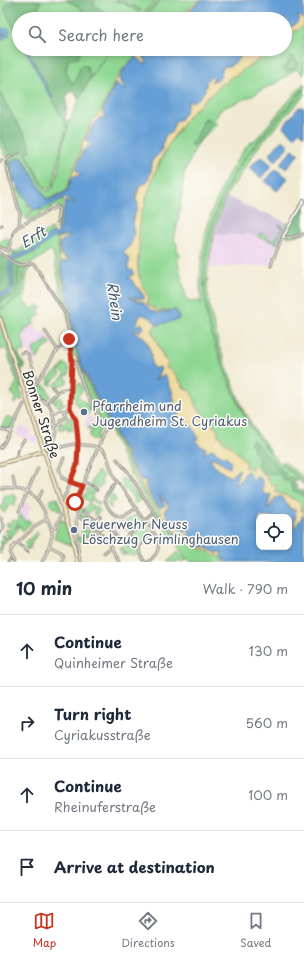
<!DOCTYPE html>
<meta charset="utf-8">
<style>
body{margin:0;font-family:"Playpen Sans",sans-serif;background:#f2f2f3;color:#1f2937}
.controls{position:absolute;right:12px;bottom:12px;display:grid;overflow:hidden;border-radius:8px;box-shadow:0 2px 6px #0003}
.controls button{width:36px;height:36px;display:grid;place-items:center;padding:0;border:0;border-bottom:1px solid #e0e1e3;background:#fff;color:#1f2937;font:20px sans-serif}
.stop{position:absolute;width:12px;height:12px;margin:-9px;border:3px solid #c8321e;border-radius:50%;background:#fff}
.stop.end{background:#c8321e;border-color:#fff;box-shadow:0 1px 4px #0008}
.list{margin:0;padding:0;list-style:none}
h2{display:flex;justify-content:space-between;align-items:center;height:52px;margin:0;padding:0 16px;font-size:17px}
h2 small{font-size:13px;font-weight:400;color:#747a83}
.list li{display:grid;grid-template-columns:26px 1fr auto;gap:12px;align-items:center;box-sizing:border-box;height:72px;padding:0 16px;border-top:1px solid #e0e1e3}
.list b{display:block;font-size:15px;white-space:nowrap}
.list p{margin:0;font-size:13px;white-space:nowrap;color:#747a83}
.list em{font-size:13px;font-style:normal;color:#747a83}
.icon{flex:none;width:22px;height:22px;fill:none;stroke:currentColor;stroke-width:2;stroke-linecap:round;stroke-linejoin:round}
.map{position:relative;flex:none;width:304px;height:562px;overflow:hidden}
.search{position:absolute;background:#fff;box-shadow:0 2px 6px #0003;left:12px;right:12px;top:12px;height:44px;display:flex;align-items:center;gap:10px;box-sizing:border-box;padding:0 14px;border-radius:22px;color:#747a83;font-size:15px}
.sheet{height:340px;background:#fff}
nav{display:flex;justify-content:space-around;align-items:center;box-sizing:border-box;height:56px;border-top:1px solid #e0e1e3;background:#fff;font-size:11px;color:#747a83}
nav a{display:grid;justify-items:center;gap:2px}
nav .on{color:#c8321e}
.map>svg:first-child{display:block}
.built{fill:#ebd1eb}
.industrial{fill:#cbbfd5}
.green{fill:#8ed792;stroke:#5c815e}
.forest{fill:#72b87c;stroke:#4e7254}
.sand{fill:#eeda9e;stroke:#8c8264}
.water{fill:#659fd5;stroke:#486580;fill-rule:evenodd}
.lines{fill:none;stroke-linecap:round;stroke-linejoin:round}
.stream{stroke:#659fd5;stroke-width:1}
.minor-casing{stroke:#8e8a7e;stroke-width:3}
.tertiary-casing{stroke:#8e8a7e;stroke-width:4}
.secondary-casing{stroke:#8e8a7e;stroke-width:4.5}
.minor{stroke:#fff;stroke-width:1}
.tertiary{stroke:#fff;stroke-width:2}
.secondary{stroke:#f7e8c3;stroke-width:2.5}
.route{stroke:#c8321e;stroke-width:5}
.service-dot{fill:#5c6f8a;stroke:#fdfcf7;stroke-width:1.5}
.labels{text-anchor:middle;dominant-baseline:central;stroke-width:3;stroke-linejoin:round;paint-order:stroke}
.service-label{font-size:13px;fill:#4e5e75;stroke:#fdfcf7;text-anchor:start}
.street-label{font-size:13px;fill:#2b2b2b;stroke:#fdfcf7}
.water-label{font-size:14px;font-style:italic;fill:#42596f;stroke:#fdfcf7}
</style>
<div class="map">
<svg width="304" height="562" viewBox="0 0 304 562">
<rect width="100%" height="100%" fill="#fdfcf7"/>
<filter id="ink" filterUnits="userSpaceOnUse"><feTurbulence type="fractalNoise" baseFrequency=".025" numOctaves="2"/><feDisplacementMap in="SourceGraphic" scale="8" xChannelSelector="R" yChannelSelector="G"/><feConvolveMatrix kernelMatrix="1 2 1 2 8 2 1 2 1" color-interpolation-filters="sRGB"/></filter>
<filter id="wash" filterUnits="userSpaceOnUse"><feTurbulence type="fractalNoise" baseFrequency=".012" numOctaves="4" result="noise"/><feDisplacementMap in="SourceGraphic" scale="16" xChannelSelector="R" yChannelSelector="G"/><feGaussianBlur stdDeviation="0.9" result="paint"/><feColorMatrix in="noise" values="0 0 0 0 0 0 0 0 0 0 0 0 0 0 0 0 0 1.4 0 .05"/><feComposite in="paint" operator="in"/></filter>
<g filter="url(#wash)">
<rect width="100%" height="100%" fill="#f1ead2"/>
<g class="built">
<path d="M 248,234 L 279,244 L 272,258 L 271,265 L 209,268 L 213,235 Z"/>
<path d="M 33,321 L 39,334 L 44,332 L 52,344 L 44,349 L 35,361 L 32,362 L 29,352 L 24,350 L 16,351 L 23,325 Z"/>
<path d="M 87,415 L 93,418 L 92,420 L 95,422 L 94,425 L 92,424 L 91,430 L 84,426 L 88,418 L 86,416 Z"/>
<path d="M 21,426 L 28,429 L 30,428 L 31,431 L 34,430 L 34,431 L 28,434 L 31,437 L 37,437 L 39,444 L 16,435 Z"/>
<path d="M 24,502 L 32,506 L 27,516 L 29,520 L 26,522 L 20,514 Z"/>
<path d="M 112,519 L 116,524 L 119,522 L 126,530 L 123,532 L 121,531 L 119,533 L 116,530 L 114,532 L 109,523 Z"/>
</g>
<path class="industrial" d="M 226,196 L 261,213 L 264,212 L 289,224 L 279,244 L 248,234 L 213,235 L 218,218 Z"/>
<g class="green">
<path d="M 0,0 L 155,0 L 138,19 L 19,19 L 19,49 L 111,49 L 94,72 L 78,99 L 73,90 L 66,96 L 67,108 L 65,119 L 69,122 L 62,143 L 53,185 L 50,188 L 44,187 L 26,153 L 31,151 L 18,123 L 15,120 L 0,93 Z"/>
<path d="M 157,0 L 160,0 L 142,19 L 139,19 Z"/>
<path d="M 161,0 L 201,0 L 189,9 L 189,13 L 185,11 L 176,19 L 143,19 Z"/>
<path d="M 304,25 L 304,75 L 296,69 L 276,83 L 259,91 L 254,95 L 221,109 L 214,121 L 217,124 L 199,142 L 195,149 L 183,176 L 184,179 L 180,208 L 174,242 L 177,243 L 177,251 L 179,252 L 180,257 L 177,258 L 186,297 L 188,302 L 200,301 L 201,304 C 197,255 208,206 235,163 C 241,155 246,144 255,140 L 304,83 L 304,88 C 283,113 258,138 240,164 C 208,212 195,273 210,329 C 214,344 220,359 226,374 C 246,425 259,449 304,482 L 304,485 L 298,480 L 292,483 L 301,491 L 302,490 L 304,492 L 302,495 L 304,496 L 304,510 L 301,511 C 301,510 301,506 300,505 C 297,499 281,494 275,492 L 276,485 L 272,486 L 265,474 L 251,466 L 253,471 L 250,468 L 245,469 L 246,464 L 237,452 L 216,437 L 218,431 L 195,405 L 181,381 L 166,368 L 164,357 L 152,331 L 154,327 L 157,325 L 179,318 L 176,310 L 158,311 L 148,305 L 147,301 L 149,297 L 142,287 L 138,271 L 138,234 L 141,212 L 154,175 L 169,144 L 191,113 L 204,101 L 205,98 L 211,95 L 223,82 L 224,83 L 233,75 L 235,76 L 249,65 L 251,66 C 257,59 266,56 272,49 L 285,49 L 285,37 L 294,30 L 296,31 Z"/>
<path d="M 112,49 L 142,49 L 123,69 L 114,83 L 101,111 L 92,121 L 88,130 L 82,143 L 82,147 L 66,191 L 49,199 L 47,199 L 19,157 L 9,163 L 14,182 L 11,183 L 6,163 L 7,160 L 23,152 L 26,154 L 41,183 L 47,191 L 53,188 C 59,176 60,156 63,143 C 71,109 90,76 112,49 Z"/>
<path d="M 304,89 L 304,95 L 259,146 L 226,196 L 215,226 L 208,268 L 207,286 L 210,313 L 211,313 L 219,346 L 244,412 L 246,415 L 247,414 L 253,427 L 271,451 L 269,451 C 246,424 237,399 224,366 C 219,352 213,338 209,323 C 197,267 210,208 243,161 C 249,152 257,144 264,135 C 278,120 291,105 304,89 Z"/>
<path d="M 0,137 L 10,155 L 6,158 L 0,146 Z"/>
<path d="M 18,188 L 29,204 L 26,206 L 29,205 L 32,209 L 26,219 C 18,212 18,204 19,195 L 14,190 Z"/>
<path d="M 63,199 L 64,199 L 57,231 L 56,230 L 60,211 L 59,207 L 55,206 L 43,213 L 40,209 Z"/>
<path d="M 40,209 L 41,214 L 28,221 L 27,220 L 33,210 Z"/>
<path d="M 287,223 L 289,224 L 279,244 L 258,237 L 261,233 L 272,241 L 282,228 L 278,224 L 283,227 L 277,240 L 276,240 L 276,243 L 279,244 Z"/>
<path d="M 54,228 L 51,231 L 55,232 L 49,236 L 36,248 L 13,257 L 11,259 L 8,257 L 16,253 L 13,253 L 10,250 L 17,252 L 40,234 Z"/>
<path d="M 57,237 L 61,272 L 66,292 L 75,347 L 81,368 L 124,453 L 126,453 L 125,455 L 138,482 C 143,485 144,491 147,495 C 157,509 168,521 180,533 L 184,534 L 201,549 L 218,554 L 224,562 L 191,562 L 186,557 L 172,539 L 131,476 L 129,472 L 130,471 L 120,453 L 121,452 L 110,431 L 107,432 L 85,389 L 76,357 L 74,356 L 73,356 L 66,307 L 64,306 L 53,252 L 50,250 L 47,251 L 47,253 L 34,262 C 24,261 23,268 13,261 L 37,251 L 49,240 Z"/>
<path d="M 3,238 L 7,238 L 8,240 L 8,249 L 0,247 L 0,241 Z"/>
<path d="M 30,264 L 32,264 L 24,270 L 22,273 L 21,295 L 0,309 L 0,304 L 2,300 L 6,299 L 18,289 L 19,269 L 23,268 Z"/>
<path d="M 32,266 C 23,275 27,290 24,302 L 32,309 L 39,305 L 41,308 L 38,310 L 41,314 L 33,321 L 35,324 L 29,326 L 29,328 L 28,327 L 25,328 L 25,332 L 21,334 L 23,340 L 25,352 L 19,351 L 19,354 L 16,355 L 14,350 L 12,349 L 24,387 L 1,319 L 0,315 L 7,333 L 0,310 L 21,296 L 23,273 Z"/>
<path d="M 0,322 L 22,388 L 20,384 L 20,389 L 23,400 L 18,400 L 16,404 L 13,403 L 16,397 L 11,393 L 17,382 L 6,348 L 0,350 Z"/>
<path d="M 48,340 L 52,344 L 44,349 L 37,359 L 33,349 Z"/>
<path d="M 64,363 L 69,368 L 69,375 L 65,376 L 67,379 L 67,383 L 56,387 L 54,385 L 65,375 L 60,370 L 59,372 L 61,374 L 51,382 L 53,384 L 51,386 L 50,384 L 48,383 L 50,382 L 48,379 L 63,366 L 62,364 Z"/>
<path d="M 41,383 L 47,388 L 48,391 L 51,396 L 45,401 L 33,390 L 37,384 L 39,386 Z"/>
<path d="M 80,383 L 83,390 L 78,396 L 84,402 L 88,405 L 90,411 L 87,415 L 83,408 L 81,409 L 78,406 L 79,405 L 74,402 L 76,399 L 73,397 L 71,398 L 72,389 Z"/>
<path d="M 57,394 L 58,396 L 54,401 L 55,402 L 60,397 L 62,400 L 62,404 L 66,403 L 60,406 L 61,409 L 51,399 Z"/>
<path d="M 7,416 L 15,420 L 9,430 L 1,427 Z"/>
<path d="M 68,417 L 72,418 L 73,430 L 70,430 L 69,429 L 69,431 L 68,431 L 68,427 L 65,427 L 64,430 L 58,428 L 59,426 L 62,425 L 61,422 L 68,420 Z"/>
<path d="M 92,424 L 101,430 L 98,433 L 99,434 L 97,435 L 98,439 L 97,441 L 90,438 L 90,432 L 92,433 L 93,431 L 88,429 L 89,427 L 92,428 Z"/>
<path d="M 283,461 L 304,478 L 304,481 L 281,463 Z"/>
<path d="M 98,471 L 104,477 L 101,480 L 103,485 L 98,488 L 91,483 Z"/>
<path d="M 122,478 L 128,482 L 127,483 C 131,486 133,494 138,495 L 136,497 L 140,497 L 143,500 L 140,500 L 135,504 L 132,500 L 133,498 L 129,493 L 128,493 L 122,486 L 123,485 L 120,480 Z"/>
<path d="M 90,486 L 96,490 L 93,494 L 91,493 L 90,493 L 93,496 L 92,498 L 99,503 L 102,502 L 98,505 L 91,499 L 89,503 L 96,509 L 97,507 L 100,511 L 95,516 L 93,514 L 95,511 L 92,509 L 89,513 L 83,510 L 82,514 L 88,518 L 89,517 L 91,518 L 90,519 L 101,528 L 99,530 L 80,516 L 76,509 L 79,511 L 80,507 L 83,509 L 86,506 L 87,506 L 89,502 L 81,497 L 83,494 L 85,496 L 87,491 L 86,490 Z"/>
<path d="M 111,490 L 112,492 L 110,493 L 113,497 L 115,496 L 114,498 L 116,500 L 110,505 L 111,509 L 107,503 L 111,500 L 108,497 L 106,498 Z"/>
<path d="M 13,494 L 14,494 L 15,497 L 17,497 L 14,506 L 10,504 L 4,513 L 0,509 L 3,504 L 4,496 Z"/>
<path d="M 57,498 L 62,511 L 60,512 L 55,507 L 54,508 L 50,505 L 50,500 Z"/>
<path d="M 20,514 L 26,522 L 29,520 L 31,523 L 23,531 L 18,523 L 15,529 L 18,525 L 19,528 L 9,539 L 10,535 L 2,546 L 0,555 L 0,547 L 2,545 L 0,543 L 0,540 L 3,543 L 6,540 L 0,536 L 4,535 L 8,538 L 9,536 L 4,531 L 5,531 L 6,529 L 11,531 L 12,528 L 7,526 L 7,523 L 12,523 L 12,520 L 18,521 Z"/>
<path d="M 137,514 L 141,518 L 136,523 L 135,522 L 133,523 L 134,524 L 132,526 L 129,526 L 130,528 L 127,531 L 120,524 Z"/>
<path d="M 60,520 L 65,521 L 73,546 L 54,538 Z"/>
<path d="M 147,524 L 152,533 L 151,533 L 149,531 L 147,532 L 148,533 L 145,534 L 144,536 L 147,537 L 143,541 L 141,538 L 133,543 L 132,542 L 125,546 L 124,544 L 125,543 L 124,542 L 132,536 L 133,537 L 133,535 L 143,527 L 145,528 L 144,527 Z"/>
<path d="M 84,529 L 90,532 L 88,537 L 85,536 L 82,542 L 77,540 L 77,536 L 81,538 L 83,535 L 81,534 L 82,531 L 83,531 Z"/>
<path d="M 37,532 L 39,534 L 32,541 L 30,549 L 28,548 L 27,550 L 25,548 L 27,546 L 24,543 L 26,542 Z"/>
<path d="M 132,543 L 137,548 L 137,554 L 133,557 L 131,555 L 127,555 L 124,552 L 126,554 L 123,556 L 119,549 L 124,547 L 125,549 Z"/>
<path d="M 179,551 L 187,560 L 181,562 L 179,560 L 177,562 L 167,562 Z"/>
</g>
<g class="forest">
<path d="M 17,0 L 33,0 L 41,2 L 38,8 L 38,9 L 52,15 L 50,19 L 19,19 L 19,26 L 16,26 L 19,27 L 19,38 L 5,11 L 6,5 Z"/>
<path d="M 66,0 L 95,0 L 94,5 L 115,19 L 100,19 L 86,14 L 82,14 L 81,8 Z"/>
<path d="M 115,0 L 120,0 L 130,5 L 131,4 L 141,10 L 137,12 L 136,10 Z"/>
<path d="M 25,49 L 83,49 L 79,54 L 78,58 L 68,60 L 66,71 L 72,84 L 76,78 L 81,66 L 87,66 L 89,75 L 91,76 L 79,99 L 73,90 L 67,94 L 65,119 L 69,122 L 67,128 Z"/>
<path d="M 291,56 L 299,63 L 294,69 L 286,71 L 283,68 L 287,66 Z"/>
<path d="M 0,93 L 15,120 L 28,140 L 31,151 L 26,153 L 25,150 L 12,156 L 10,155 C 7,149 1,142 0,135 C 0,124 0,105 0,93 Z"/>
<path d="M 206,118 L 214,122 L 196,145 L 191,147 L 190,144 L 196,138 L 203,123 L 202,121 L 205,120 Z"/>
<path d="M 304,202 L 304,234 L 288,237 L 286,234 Z"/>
<path d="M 1,254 L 10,261 C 7,270 13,281 9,291 L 0,293 L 0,257 Z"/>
<path d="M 12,262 L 19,266 L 25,266 L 23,268 L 19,269 L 18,278 L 19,279 C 14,294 23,296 2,300 L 0,304 L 0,297 L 8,295 L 14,288 Z"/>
<path d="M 13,350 L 15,355 L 19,355 L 25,367 L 21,370 L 26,388 Z"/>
<path d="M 253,439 L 264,452 L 280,467 L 282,472 L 285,473 L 286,479 L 290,477 L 298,480 L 292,483 L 297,485 L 295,487 L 301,491 L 302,490 L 304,492 L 304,494 L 302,495 L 292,490 L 290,482 L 284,481 L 280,474 C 270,473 260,475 257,463 L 260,460 L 253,451 L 254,445 L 252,445 L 250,443 Z"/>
</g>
<g class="sand">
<path d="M 201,0 L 202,0 L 190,10 L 195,19 L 192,19 L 189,16 L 185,14 L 178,19 L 176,19 L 185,11 L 189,14 L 188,9 Z"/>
<path d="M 298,15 L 304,19 L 304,25 L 296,31 L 294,30 L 294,33 L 289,37 L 287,36 L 285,37 L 285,28 L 290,28 Z"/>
<path d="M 142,49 L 143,49 L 141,51 L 147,63 L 145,64 L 134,58 L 119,79 L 127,90 L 125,90 L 117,83 L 114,85 L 102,112 L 107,119 L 105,119 L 100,117 L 92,127 L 86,140 L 92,147 L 83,151 C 80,160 73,168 81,175 L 74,176 L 71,179 L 67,191 L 49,200 L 47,200 L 22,157 L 17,159 L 14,182 L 9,163 L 11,161 L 22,157 L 23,157 L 43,193 L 47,199 L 49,199 L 66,191 L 82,147 L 83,145 L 81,143 L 84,141 L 92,121 L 101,111 L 114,83 L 123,69 Z"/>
<path d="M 247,49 L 272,49 C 266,56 257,59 251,66 L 249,65 L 235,76 L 233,76 L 227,80 L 227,84 L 225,84 L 223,82 L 212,94 L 205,98 C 203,103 198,107 193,111 C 186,118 175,134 169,144 C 157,162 152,183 144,203 L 145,205 L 144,209 L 142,209 C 139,221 139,232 139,245 C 139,255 136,265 139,275 C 141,284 144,290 149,297 L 148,301 L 147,301 L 148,305 L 158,311 L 170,310 L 170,311 C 158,314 150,314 143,302 L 130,299 L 129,298 L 140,298 L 144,295 L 130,278 L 127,278 L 133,273 L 132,270 L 128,270 L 128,264 L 130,260 L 123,252 L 132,240 L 134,234 L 133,220 L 138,208 L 138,203 L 136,199 L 140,185 L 145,184 L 151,172 L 151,163 L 154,158 L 161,151 L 165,136 L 168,134 L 175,122 L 181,119 L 188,104 L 188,101 L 200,97 L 206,86 L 206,82 L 212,76 L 214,78 L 211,81 C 224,77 219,76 224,66 C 234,68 241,56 247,49 Z"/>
<path d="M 68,235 L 70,235 L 69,237 L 60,242 L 61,255 L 68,260 L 68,262 L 64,261 L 61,268 L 69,302 L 76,348 L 82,367 L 98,400 L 124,450 L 128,452 C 129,462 135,473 141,481 L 147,480 L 145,484 L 150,496 L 159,508 L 164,506 L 165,504 L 159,497 L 160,496 L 169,506 L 166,514 L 171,522 L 185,532 L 190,530 L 191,532 L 186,537 L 202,547 L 205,547 L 216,553 L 222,552 L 221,557 L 226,562 L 224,562 L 218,555 L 214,556 L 210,552 L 201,549 L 184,538 L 184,534 L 177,532 L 172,527 L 146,494 L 141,484 L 138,482 L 125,455 L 126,453 L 123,451 L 96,399 L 81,368 L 75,347 L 60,266 L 58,239 L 57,238 Z"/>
<path d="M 141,314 L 151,318 L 157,325 L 154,327 L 152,331 L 164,359 L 168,363 L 166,368 L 172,370 L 185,389 L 191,392 L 195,400 L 195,405 L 218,431 L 217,436 L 221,436 L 222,437 L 221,439 L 237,452 L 243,460 L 246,461 L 245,468 L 250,468 L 253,471 L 251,466 L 252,465 C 261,471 266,477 272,486 L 276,484 L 275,492 C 281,494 297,499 300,504 C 301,506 301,509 301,511 L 304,510 L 304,514 L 295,529 L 294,527 L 296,517 L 294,510 L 289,507 L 288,504 L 275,497 L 268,509 L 267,510 L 271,494 L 267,495 L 263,493 L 262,479 L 258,476 L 255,481 L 253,480 L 251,478 L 250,473 L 246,471 L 240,481 L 234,485 C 235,480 238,475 238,469 L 230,477 L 218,470 L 209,460 L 212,458 L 218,459 L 219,461 L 228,467 L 225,455 L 224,457 L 212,449 L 204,454 L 206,447 C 200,447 197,443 195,439 L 199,439 L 193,428 L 182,419 L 178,420 L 179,414 L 177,414 C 171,407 174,400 172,392 C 170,385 165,381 160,376 L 155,380 L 161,369 L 160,368 L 154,369 C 149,363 151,357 150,350 C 149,345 146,341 144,337 L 137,334 L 135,328 L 138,328 L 138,331 L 139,325 L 138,325 L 136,324 Z"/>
</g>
<g class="water">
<path d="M 202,0 L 217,0 L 219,1 L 220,0 L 304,0 L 304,19 L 298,15 L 299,19 C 297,25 291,28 285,28 L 285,19 L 195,19 L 190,10 Z"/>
<path d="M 0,28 L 9,29 L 10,31 L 8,34 L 10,35 L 0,40 L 0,36 L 6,34 L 0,33 Z"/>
<path d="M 25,49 L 27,49 L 53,98 L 52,100 Z"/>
<path d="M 143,49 L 247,49 C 240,56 234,68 224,66 C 219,76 224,78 211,82 L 214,79 L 212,76 L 206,82 C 207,91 200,101 190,102 L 190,100 L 188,101 C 188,109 183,119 175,122 L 171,133 L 165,136 C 162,144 163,154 154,158 L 151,163 L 151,172 L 147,182 L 140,185 C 138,189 135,196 136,200 C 137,204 139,205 137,209 C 136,213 133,216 133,221 C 133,235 136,243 123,252 L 130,260 L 128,264 L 128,270 L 133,270 L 133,275 L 127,278 L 130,278 L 145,298 L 144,299 L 131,297 L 129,298 L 143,302 L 151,310 L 157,313 L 176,310 L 179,318 L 178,320 L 157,325 L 151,318 L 141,314 L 138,319 L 137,325 L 139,325 L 142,323 L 144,328 L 139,332 L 138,328 L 135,328 L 137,334 L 143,336 C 146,341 150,348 151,354 C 152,360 150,364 154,369 L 157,367 L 161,368 L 155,380 L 164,375 L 169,383 L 168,385 L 172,390 L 172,394 L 175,401 L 172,405 L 177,414 L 179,414 L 178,420 L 182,419 L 193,428 L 199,439 L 195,439 C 197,444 201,447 206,448 L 204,454 L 212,449 L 224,457 L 225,455 C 229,458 232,463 230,468 C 222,466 219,458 210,458 L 210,460 L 219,470 L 230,477 L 240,469 L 234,485 L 240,482 L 247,471 L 250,473 L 251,478 L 253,480 L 255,480 L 256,476 L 257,475 C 267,483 261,484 263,493 L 267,495 L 271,494 L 267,510 C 277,501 277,485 290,509 L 296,510 L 294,524 L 294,529 L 304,514 L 304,562 L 226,562 L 221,557 L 222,552 L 216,553 L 205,547 L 202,547 L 187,537 L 191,532 L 190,530 L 184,532 L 171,522 L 164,510 L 169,506 L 160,496 L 159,497 L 165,505 L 160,508 L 150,496 L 145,484 L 147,480 L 140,481 L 139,478 L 127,457 L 128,452 L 125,451 L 123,449 L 98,400 L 82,367 L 76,348 L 69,302 L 61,266 L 61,262 L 68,262 L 68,260 C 60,256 59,251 60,242 L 69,237 L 70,235 L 53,238 L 37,251 L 13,260 C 10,267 14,282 13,290 L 8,295 L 0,297 L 0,293 L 9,291 C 14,281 7,272 9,263 C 12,252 28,253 36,248 C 41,245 44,238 49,235 C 52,234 56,234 58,233 L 66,201 L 73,203 L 75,202 L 65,197 C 55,202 44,211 33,209 L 15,182 L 10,162 L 22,157 L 47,200 L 49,200 L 67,191 L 73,176 L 81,176 L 76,169 L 83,151 L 87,147 L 92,147 L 88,143 L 86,140 L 92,127 L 100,117 L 105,119 L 107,119 L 102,112 L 115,84 C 120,83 123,90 127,90 L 119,79 L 124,69 L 134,58 L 137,57 L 145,64 L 147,63 L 141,53 ZM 259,517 L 289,517 L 289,547 L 259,547 Z"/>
<path d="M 301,107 L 304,108 L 304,136 L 299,131 L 294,137 L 283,127 L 298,108 Z"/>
<path d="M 282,140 L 289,145 L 276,161 L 269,155 Z"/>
<path d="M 293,149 L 299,154 L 286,169 L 280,164 Z"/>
<path d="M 261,156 L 272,165 L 261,178 L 249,168 Z"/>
<path d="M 276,169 L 288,178 L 277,191 L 265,181 Z"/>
</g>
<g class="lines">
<path class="stream" d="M 10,5 L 11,2"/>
</g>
</g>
<g filter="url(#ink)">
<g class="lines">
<defs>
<g id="minor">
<path d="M 12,156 L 7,159 L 6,163 L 20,214 L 19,225"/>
<path d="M 0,161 L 2,160"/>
<path d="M 0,226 L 2,225"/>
<path d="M 0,247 L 8,251 L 12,236 L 16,228 L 56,207 L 59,209 L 57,222"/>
<path d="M 0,252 C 5,256 15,266 22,265 C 27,265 29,261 34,264 L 66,315 L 70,338 L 68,340 L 70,342 L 72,360 L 76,362 L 84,388 L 105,431 L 75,502 L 75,509 L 78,516 L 101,534 L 109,544 L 119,562"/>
<path d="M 271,266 L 273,259 L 283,237 L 287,238 L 304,234"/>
<path d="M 45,331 L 57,349"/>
<path d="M 21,353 L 25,352 L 28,354 L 37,380"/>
<path d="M 52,387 L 57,392"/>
<path d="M 32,391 L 49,405 L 53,413 L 56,431 L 51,449"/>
<path d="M 26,396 L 29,395 L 55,353 L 68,340"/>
<path d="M 47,403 L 60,390 L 70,388"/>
<path d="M 70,407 L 72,361"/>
<path d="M 53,413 L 67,410 L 69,408"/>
<path d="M 37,425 L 53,421"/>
<path d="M 55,426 L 61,425 L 60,420 L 66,418 L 64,411"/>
<path d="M 0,429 L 10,431"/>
<path d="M 0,448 L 4,443 L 24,404"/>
<path d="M 45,451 L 74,444 L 94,446 L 103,450 L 106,454 L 114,477 L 157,537 C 161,548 157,555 148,562"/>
<path d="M 17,458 C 16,452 20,444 24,440"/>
<path d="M 64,458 L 59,469 L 62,478 L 81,486"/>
<path d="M 117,459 L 128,472 L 169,536"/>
<path d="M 13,477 L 15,488"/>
<path d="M 84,482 L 91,485 L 97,490"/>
<path d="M 117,482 L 105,497 C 105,506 112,516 122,517 L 137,508"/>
<path d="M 0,489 C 26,487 38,493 47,518 C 49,523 53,530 52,536 C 50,545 46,554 42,562"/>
<path d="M 38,498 L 42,492 L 42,490"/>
<path d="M 62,500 C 68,492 73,476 76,466 C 80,453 79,418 69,408"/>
<path d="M 19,511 L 38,468"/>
<path d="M 83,511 L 103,525"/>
<path d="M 0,516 L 4,526 L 0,533"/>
<path d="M 97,520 L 101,516"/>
<path d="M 52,529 L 56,527 L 63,512"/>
<path d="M 98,531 L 104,526 L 107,525 L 117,537 L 109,543"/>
<path d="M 77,536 L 76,518 L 78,517"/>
<path d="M 117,538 L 120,542"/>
<path d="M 77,540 L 80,562"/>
<path d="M 123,540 L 153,514"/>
<path d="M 18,543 L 28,552"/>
<path d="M 49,546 L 61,552 L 63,557 L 62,562"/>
<path d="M 104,553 L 111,547"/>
<path d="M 8,562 L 11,559"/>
<path d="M 14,562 L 10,554 L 12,548 L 38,524 L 47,519"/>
<path d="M 145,562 C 133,546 141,544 153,533"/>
</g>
<path id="tertiary" d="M 283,237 L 304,200"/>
<g id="secondary">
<path d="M 0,318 L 72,536 L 77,562"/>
<path d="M 0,464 L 44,451"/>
</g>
</defs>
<use href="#minor" class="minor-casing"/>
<use href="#tertiary" class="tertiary-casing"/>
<use href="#secondary" class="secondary-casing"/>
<use href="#minor" class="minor"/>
<use href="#tertiary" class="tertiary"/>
<use href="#secondary" class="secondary"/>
</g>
</g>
<g class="lines" filter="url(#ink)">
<path class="route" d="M 69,339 L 72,360 L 70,408 L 76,420 L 78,441 L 77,465 L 70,482 L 82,486 L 75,502"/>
</g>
<g class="service-dot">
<circle cx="84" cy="412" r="4"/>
<circle cx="74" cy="530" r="4"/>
</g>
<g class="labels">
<g class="service-label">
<text x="92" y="405">Pfarrheim und<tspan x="92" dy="15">Jugendheim St. Cyriakus</tspan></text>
<text x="82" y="523">Feuerwehr Neuss<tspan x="82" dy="15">Löschzug Grimlinghausen</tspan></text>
</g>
<g class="street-label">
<text transform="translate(42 414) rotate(72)">Bonner Straße</text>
</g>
<g class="water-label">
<text transform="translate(33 237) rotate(-31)">Erft</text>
<text transform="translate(115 301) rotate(82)">Rhein</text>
</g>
</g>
</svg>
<div class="controls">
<button><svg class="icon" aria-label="locate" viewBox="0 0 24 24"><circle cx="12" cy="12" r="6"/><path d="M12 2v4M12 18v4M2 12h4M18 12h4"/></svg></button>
</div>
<div class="stop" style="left:75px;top:502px"></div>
<div class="stop end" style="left:69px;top:339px"></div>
<div class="search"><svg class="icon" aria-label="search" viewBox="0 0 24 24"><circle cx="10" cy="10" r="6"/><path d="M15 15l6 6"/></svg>Search here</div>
</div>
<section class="sheet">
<h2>10 min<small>Walk · 790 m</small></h2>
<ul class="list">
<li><svg class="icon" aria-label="ahead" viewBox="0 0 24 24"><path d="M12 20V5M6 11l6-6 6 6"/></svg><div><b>Continue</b><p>Quinheimer Straße</p></div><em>130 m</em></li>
<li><svg class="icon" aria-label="right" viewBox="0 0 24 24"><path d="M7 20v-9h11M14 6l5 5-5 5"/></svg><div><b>Turn right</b><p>Cyriakusstraße</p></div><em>560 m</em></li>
<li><svg class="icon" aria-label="ahead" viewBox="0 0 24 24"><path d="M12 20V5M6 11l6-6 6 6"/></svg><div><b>Continue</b><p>Rheinuferstraße</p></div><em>100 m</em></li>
<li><svg class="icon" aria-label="arrive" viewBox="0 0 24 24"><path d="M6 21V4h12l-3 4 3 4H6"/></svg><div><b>Arrive at destination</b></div></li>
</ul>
</section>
<nav>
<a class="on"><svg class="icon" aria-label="map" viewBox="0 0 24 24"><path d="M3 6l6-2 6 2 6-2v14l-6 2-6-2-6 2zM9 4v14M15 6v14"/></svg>Map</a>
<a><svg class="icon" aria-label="directions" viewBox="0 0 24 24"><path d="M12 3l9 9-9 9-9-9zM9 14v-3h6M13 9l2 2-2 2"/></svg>Directions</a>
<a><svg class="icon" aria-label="saved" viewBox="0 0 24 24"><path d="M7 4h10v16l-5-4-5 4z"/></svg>Saved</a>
</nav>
